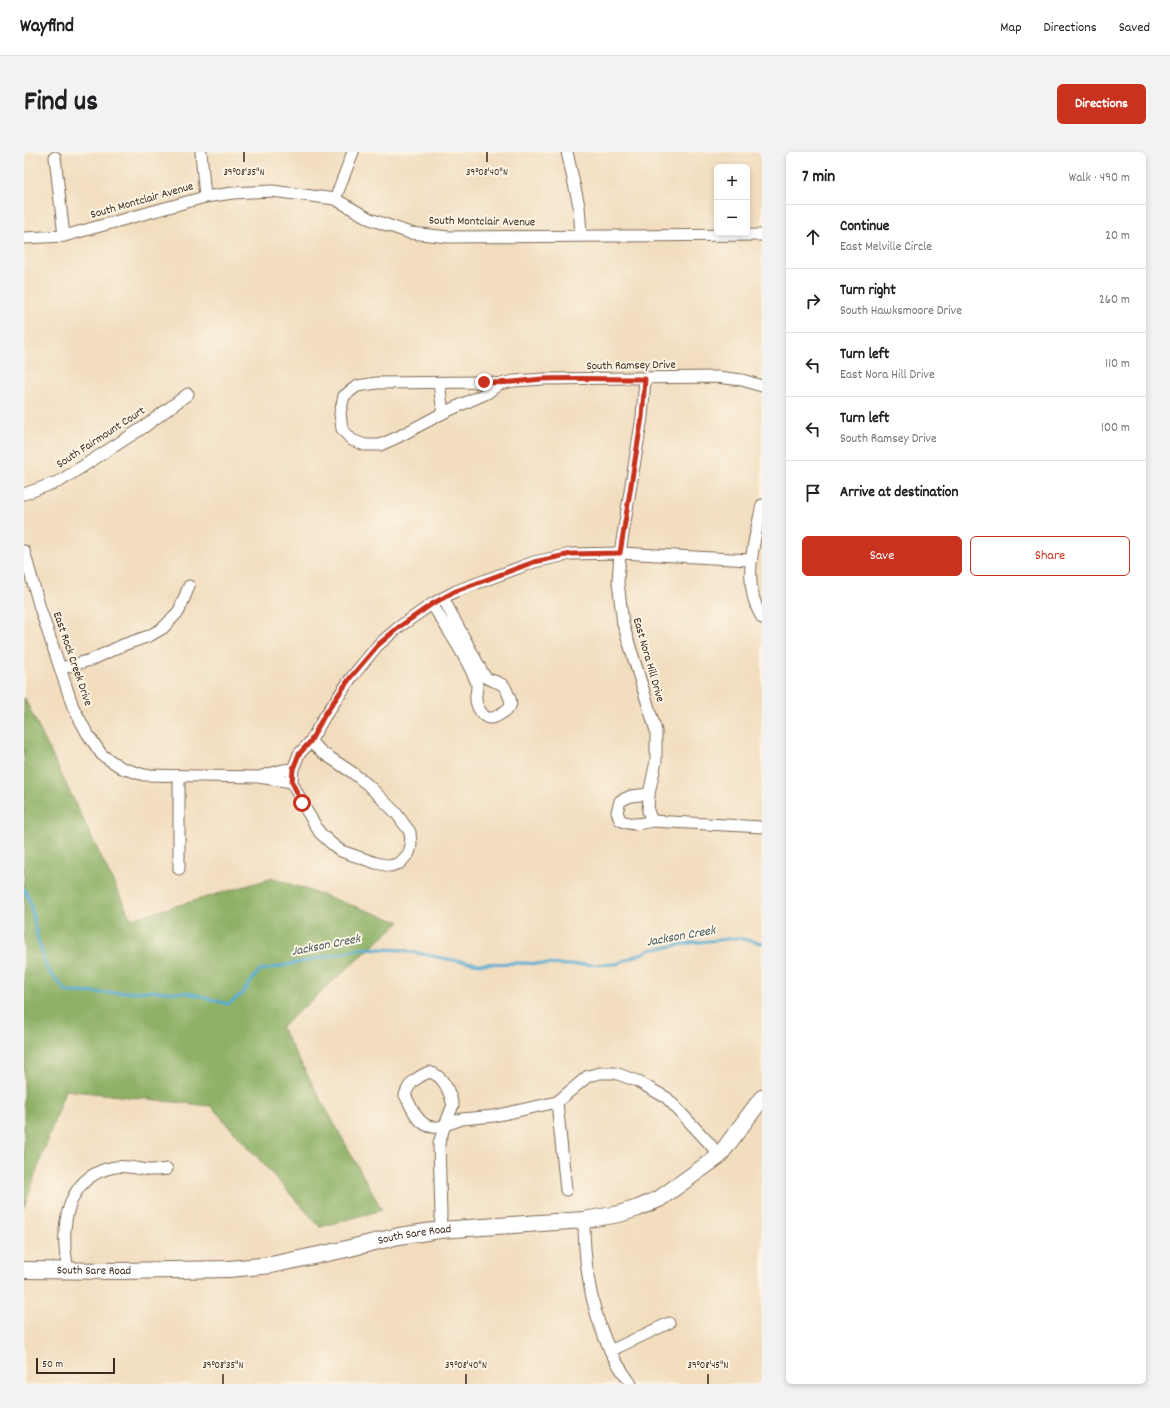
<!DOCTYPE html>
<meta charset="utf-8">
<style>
body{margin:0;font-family:Dekko,sans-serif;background:#f2f2f2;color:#202124}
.controls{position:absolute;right:12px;top:12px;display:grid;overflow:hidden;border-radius:6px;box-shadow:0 2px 6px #0003}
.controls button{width:36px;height:36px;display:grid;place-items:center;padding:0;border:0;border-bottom:1px solid #e0e0e0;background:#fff;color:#202124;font:20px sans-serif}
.scale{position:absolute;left:12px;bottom:10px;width:79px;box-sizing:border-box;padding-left:4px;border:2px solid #3b2a1e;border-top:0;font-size:11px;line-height:14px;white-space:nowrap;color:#3b2a1e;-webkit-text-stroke:3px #fcf5e5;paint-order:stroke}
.stop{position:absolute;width:12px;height:12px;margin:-9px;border:3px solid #c8321e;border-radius:50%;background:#fff}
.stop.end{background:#c8321e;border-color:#fff;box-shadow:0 1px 4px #0008}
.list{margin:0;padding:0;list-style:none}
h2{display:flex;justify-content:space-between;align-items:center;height:52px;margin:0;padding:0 16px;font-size:17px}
h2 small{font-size:13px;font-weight:400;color:#757577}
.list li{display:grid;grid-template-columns:26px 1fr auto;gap:12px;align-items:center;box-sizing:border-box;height:64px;padding:0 16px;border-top:1px solid #e0e0e0}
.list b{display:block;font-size:15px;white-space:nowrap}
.list p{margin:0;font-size:13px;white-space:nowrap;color:#757577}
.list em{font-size:13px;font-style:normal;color:#757577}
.actions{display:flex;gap:8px;padding:12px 16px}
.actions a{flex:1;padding:9px 0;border:1px solid #c8321e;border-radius:6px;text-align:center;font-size:14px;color:#c8321e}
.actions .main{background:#c8321e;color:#fff}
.icon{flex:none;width:22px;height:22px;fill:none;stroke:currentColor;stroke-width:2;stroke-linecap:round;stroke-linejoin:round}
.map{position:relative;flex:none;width:738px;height:1232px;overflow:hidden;border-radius:6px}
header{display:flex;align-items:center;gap:24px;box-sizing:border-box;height:56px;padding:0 20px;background:#fff;border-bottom:1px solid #e0e0e0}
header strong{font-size:19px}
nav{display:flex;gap:22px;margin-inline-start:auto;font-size:14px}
.intro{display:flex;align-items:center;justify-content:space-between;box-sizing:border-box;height:96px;padding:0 24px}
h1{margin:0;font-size:28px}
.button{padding:10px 18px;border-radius:6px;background:#c8321e;color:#fff;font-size:14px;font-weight:700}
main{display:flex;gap:24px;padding:0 24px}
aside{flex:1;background:#fff;border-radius:6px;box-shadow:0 2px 6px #0003}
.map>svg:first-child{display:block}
.forest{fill:#8eb166;stroke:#646e42}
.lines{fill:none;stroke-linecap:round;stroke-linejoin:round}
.stream{stroke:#54abd1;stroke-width:3}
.street-casing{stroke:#7b6956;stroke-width:13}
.secondary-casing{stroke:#7b6956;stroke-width:18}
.street{stroke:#fff;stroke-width:11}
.secondary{stroke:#fff;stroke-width:16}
.route{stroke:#c8321e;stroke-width:5}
.ticks{fill:none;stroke:#3b2a1e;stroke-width:1.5}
.labels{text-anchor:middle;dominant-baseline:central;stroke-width:4;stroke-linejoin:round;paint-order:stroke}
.street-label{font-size:12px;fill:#3b2a1e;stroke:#fcf5e5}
.water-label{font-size:13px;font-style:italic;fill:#44575d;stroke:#fcf5e5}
.ticks-label{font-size:10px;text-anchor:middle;fill:#3b2a1e;stroke:#fcf5e5;stroke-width:4;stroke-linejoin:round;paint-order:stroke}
</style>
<header>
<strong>Wayfind</strong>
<nav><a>Map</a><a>Directions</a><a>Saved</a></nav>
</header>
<div class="intro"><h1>Find us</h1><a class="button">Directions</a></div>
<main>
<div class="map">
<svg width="738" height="1232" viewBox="0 0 738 1232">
<rect width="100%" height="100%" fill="#fcf5e5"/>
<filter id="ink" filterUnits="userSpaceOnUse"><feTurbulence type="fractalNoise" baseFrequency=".025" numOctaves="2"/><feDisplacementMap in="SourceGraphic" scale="8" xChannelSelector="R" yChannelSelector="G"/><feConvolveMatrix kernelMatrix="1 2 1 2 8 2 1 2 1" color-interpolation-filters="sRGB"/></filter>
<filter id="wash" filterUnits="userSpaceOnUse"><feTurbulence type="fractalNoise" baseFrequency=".012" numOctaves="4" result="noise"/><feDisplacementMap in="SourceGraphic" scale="16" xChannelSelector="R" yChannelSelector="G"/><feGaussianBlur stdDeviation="0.9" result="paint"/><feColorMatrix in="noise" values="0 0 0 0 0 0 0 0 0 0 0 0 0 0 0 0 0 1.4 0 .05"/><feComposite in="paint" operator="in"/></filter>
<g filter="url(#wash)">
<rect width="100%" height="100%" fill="#f2ddbf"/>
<path class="forest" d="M 0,545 L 107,767 L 249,726 L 376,770 L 257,875 L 358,1058 L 296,1075 L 187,954 L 41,938 L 0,1055 Z"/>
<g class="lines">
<path class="stream" d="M 0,737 L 6,749 L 13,784 L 23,817 L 43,840 L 85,841 L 125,839 L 164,841 L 204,852 L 217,843 L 235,819 L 296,806 L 338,796 L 378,798 L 423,807 L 456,812 L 496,811 L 546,813 L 592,812 L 626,798 L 666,791 L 713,786 L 738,791"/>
</g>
</g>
<g filter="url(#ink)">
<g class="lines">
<defs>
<g id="street">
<path d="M 177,0 L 181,45"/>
<path d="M 543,0 L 555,54 L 557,83"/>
<path d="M 31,5 L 40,84"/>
<path d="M 311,47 L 329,0"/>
<path d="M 0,86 L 40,84 L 181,45 L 209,41 L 248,39 L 311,47 L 346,67 L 386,81 L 425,85 L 738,83"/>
<path d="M 621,227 L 618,265 L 596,401 L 594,430 L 599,472 L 632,579 L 632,609 L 625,642 L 607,644 L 596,649 L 593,660 L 596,668 C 609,674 615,672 628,669"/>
<path d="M 415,231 L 419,261"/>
<path d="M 475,232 L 463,241 L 419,261 L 374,285 L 356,293 L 341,293 L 328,288 L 318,277 L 316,261 L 320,244 L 333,234 L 353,231 L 460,230 L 475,232 L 490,229 L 519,227 L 693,225 L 718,228 L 738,234"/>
<path d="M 0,342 L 36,329 L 120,275 L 164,242"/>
<path d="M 738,353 C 730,391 717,431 738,466"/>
<path d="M 0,399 L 16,456 L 49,555 L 63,581 L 78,603 L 98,616 L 120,623 L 234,625 L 268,630"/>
<path d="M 408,452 C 423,477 441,502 452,529 C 455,536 451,540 452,547 C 452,554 459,567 467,566 C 471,566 475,563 478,561 C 487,556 489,552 484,542 C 483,540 482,536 480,534 C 476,530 467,529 461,525 L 419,446"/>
<path d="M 37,516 L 67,508 L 99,493 L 125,484 L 139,476 L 155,459 L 165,434"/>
<path d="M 286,590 L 299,601 L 329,621 L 344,633 L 372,661 L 386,680 L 387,693 L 385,701 L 376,711 L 366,714 L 352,711 L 317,699 L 308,692 L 296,681 L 278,651 L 268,630 L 269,617 L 275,602 L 286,590 L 301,564 L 327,526 L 354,493 L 375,475 L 408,452 L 432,439 L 510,410 L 547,402 L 596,401 L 726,408"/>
<path d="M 155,624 L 155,717"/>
<path d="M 238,624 L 259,618 L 269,617"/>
<path d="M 625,642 L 624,659 L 628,669 L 738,675"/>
<path d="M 405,920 C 421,924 425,940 429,953 L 421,973 C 417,974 413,976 409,975 C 394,974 387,954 381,943 C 385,930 394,925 405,920 Z"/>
<path d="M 533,950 L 542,1038"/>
<path d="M 560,1068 C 560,1113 566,1156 586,1198 C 591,1210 600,1221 607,1232"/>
<path d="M 416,1078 L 417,1063 L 415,991 L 421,973 L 438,967 L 470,964 L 533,950 L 564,924 L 576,921 L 591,921 L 613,929 L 643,946 L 686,992 L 695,1004"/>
<path d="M 44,1118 C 36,1077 40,1024 91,1015 C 101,1013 114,1017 124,1018 C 131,1018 137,1018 143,1017"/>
<path d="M 586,1199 L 645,1171"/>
</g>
<g id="secondary">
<path id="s1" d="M 0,1118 L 94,1119 L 205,1117 L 247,1113 L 318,1098 L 375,1084 L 416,1078 L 560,1068 L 595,1062 L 614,1056 L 635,1047 L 695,1004 L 738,946"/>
</g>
</defs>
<use href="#street" class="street-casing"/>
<use href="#secondary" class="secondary-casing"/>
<use href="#street" class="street"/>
<use href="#secondary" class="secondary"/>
</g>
</g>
<g class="lines" filter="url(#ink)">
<path class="route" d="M 278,651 L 268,630 L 269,617 L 275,602 L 286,590 L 300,564 L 326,526 L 354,493 L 375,475 L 408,452 L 432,439 L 510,410 L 547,402 L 596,401 L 618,265 L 621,227 C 587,227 553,226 519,227 C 499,228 480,233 460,230"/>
</g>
<path class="ticks" d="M 220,10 L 220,0M 463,10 L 463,0M 199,1232 L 199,1222M 442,1232 L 442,1222M 684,1232 L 684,1222"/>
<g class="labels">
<g class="street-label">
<text transform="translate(118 49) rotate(-16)">South Montclair Avenue</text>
<text transform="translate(458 70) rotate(1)">South Montclair Avenue</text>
<text transform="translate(607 214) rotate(-1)">South Ramsey Drive</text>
<text transform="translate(77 286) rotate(-33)">South Fairmount Court</text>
<text transform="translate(48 507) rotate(71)">East Rock Creek Drive</text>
<text transform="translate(624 508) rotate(74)">East Nora Hill Drive</text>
<text stroke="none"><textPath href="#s1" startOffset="394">South Sare Road</textPath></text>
<text stroke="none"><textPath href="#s1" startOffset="70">South Sare Road</textPath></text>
</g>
<g class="water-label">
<text transform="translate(657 785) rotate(-10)">Jackson Creek</text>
<text transform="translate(302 794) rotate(-11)">Jackson Creek</text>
</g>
</g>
<g class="ticks-label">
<text x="220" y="23">39°08'35"N</text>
<text x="463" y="23">39°08'40"N</text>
<text x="199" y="1216">39°08'35"N</text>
<text x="442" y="1216">39°08'40"N</text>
<text x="684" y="1216">39°08'45"N</text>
</g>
</svg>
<div class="controls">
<button>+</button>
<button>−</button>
</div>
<div class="scale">50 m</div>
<div class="stop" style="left:278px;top:651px"></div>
<div class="stop end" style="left:460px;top:230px"></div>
</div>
<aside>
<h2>7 min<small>Walk · 490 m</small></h2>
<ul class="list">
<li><svg class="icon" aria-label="ahead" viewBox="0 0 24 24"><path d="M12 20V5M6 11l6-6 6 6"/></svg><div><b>Continue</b><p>East Melville Circle</p></div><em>20 m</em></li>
<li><svg class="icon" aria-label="right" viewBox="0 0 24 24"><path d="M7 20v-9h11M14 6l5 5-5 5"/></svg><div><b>Turn right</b><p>South Hawksmoore Drive</p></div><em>260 m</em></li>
<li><svg class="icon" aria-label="left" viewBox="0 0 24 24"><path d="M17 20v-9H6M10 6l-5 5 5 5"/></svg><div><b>Turn left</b><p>East Nora Hill Drive</p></div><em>110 m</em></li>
<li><svg class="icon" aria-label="left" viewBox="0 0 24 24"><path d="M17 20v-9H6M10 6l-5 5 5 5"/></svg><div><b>Turn left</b><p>South Ramsey Drive</p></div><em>100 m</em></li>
<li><svg class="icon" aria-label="arrive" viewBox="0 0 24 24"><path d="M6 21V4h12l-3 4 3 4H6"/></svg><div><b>Arrive at destination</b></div></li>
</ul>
<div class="actions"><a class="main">Save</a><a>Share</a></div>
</aside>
</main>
